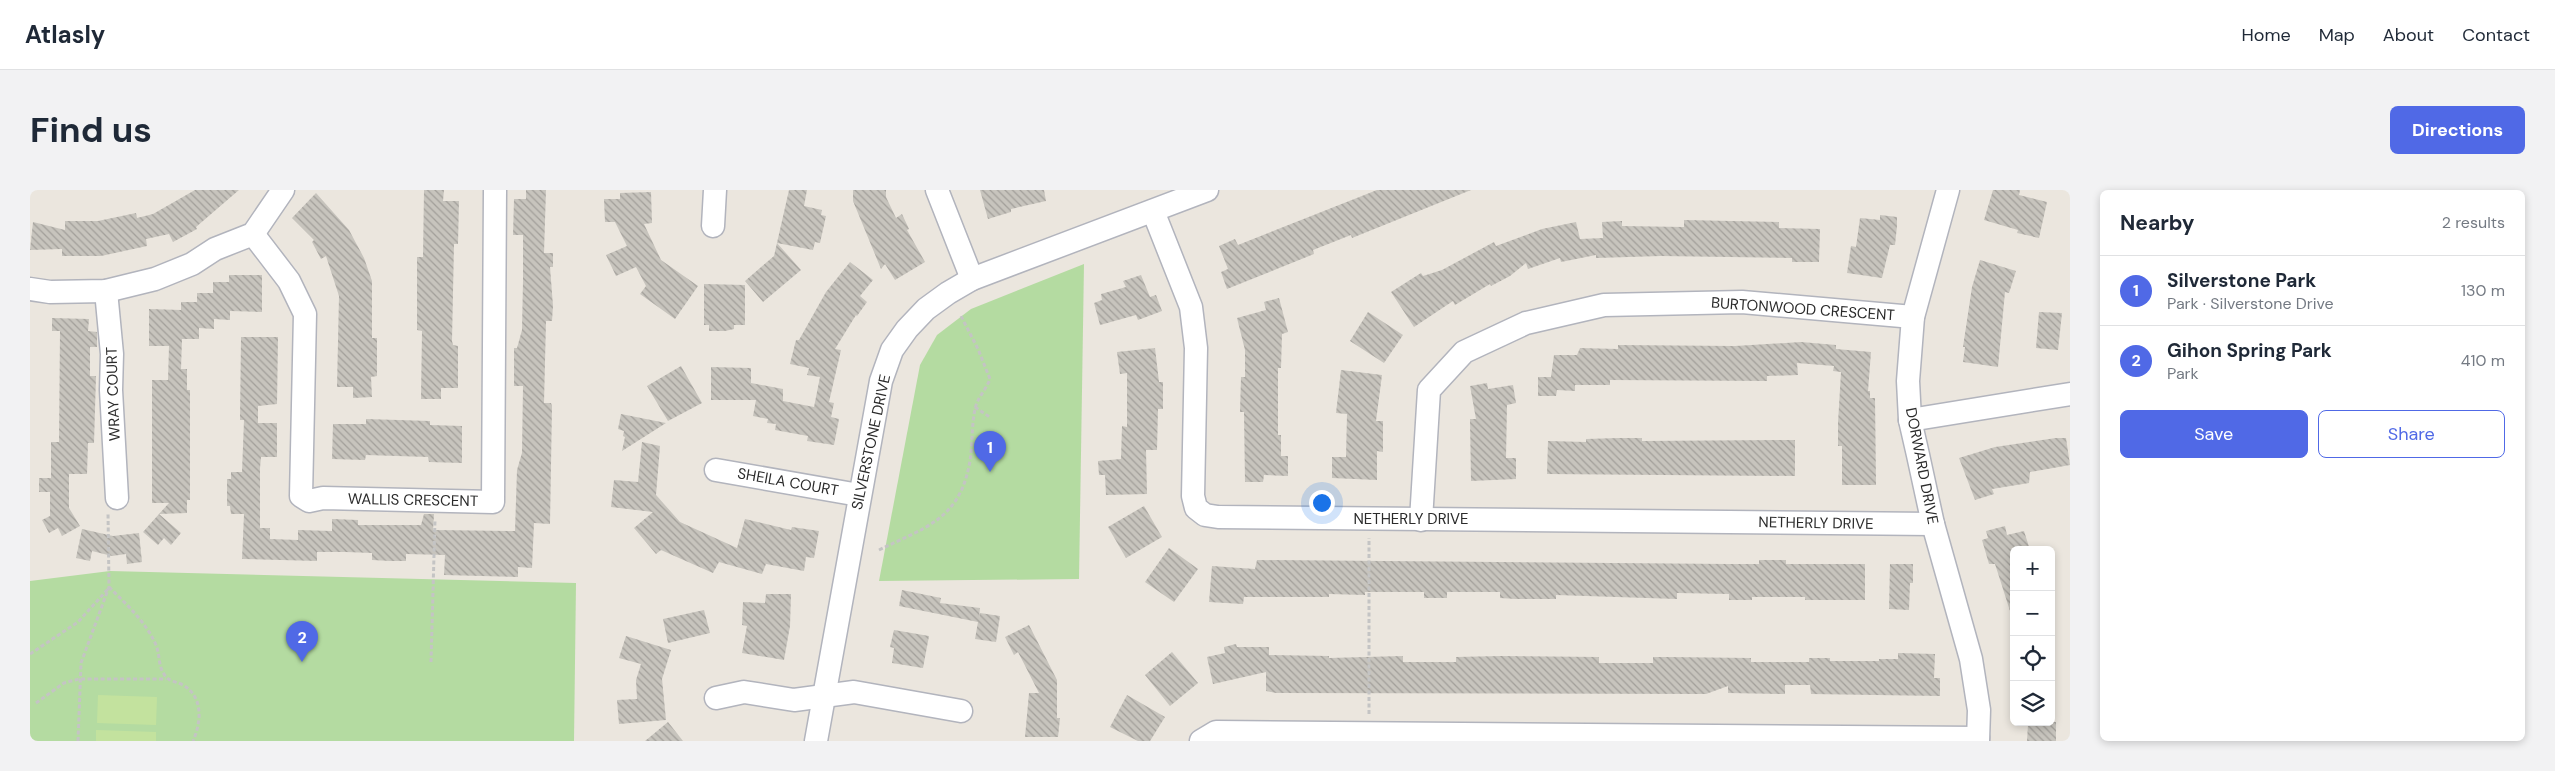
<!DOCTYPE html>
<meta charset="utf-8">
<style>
body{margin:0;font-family:"DM Sans",sans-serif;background:#f2f2f3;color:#1f2937}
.controls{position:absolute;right:15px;bottom:15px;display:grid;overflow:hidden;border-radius:8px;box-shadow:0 2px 8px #0003}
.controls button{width:45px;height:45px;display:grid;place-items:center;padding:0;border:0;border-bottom:1px solid #e0e1e3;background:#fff;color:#1f2937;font:25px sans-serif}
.you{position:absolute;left:1291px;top:312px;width:18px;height:18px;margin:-12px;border:4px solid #fff;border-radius:50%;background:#1a73e8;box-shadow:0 0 0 8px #1a73e833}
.badge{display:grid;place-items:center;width:32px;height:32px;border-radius:50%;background:#5069e6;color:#fff;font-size:16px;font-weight:700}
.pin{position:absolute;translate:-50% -41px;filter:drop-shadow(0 1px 2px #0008)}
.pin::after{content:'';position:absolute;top:26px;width:18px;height:15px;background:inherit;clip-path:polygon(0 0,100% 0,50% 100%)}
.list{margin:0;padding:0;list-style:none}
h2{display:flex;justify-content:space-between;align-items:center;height:65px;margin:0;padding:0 20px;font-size:21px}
h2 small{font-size:16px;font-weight:400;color:#747a83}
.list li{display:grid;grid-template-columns:32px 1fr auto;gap:15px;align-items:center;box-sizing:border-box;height:70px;padding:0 20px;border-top:1px solid #e0e1e3}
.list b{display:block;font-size:19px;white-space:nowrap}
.list p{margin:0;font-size:16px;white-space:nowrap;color:#747a83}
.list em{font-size:16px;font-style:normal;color:#747a83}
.actions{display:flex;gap:10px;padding:15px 20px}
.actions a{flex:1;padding:11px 0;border:1px solid #5069e6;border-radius:8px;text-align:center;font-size:18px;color:#5069e6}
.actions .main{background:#5069e6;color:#fff}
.icon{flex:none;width:28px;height:28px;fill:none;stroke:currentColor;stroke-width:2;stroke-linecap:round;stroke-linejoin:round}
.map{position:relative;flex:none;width:2040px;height:551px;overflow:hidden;border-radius:8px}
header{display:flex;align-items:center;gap:30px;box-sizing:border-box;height:70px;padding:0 25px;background:#fff;border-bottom:1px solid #e0e1e3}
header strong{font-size:24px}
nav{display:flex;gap:28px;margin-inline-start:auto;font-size:18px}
.intro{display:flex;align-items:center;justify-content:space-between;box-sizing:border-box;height:120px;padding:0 30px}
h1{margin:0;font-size:35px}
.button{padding:12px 22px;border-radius:8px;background:#5069e6;color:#fff;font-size:18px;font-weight:700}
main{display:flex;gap:30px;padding:0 30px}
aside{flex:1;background:#fff;border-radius:8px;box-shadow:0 2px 8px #0003}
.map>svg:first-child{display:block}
.park{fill:#b4dba1}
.pitch{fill:#c3e29e}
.building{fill:url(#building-back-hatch)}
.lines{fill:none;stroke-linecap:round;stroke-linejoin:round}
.minor-casing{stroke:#b2b4bd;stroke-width:25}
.path{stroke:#c4c4c4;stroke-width:3;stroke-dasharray:4 2.5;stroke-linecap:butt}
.minor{stroke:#fff;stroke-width:22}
.labels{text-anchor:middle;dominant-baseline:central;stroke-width:4;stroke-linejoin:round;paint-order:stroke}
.street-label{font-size:15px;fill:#2b2b2b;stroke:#fff}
</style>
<header>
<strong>Atlasly</strong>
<nav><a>Home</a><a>Map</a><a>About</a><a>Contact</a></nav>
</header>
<div class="intro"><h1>Find us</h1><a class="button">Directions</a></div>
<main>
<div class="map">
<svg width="2040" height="551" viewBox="0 0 2040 551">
<defs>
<pattern id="building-back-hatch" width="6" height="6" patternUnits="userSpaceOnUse" patternTransform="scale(1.25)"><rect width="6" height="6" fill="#c7c4bd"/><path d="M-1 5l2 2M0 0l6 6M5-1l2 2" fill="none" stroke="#a29f9a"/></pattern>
</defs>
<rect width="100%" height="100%" fill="#ebe6de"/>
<g class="park">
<path d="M 1054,74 L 1049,389 L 849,391 L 890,175 L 907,145 L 941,119 Z"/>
<path d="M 80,381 L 546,393 L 544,551 L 0,551 L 0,391 Z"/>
</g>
<g class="pitch">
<path d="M 68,505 L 127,507 L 126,535 L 67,533 Z"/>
<path d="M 66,540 L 126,542 L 126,551 L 66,551 Z"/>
</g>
<g class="building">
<path d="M 165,0 L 209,0 L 166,37 L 167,39 L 143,52 L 139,44 L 116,49 L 117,56 L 71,66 L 32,66 L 32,59 L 0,60 L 3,32 L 35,40 L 35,31 L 68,31 L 106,23 L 107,28 L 123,24 Z"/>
<path d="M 394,0 L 414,0 L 413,11 L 429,11 L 428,54 L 424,54 L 422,151 L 423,155 L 428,156 L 428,198 L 411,198 L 411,209 L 391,209 L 392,141 L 387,140 L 387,67 L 393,67 Z"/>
<path d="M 496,0 L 516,0 L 514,63 L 523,63 L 523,77 L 520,77 L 523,116 L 522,131 L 516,131 L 514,213 L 521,213 L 522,216 L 520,334 L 504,333 L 502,378 L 488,377 L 488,387 L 414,385 L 415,365 L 376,364 L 376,371 L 360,371 L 342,370 L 342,363 L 316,362 L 287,362 L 287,371 L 212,369 L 214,324 L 201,324 L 200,316 L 197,316 L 197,289 L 201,289 L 201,282 L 212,282 L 214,230 L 210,230 L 211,147 L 248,147 L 247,214 L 228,216 L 228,233 L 247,233 L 247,267 L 231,267 L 230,278 L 230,338 L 240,338 L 240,349 L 268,350 L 268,340 L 302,341 L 302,329 L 328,330 L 328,335 L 391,335 L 394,324 L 404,324 L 403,340 L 485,341 L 487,280 L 492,263 L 493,196 L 484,196 L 484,158 L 487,158 L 492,140 L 493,91 L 493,45 L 483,45 L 484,9 L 496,9 Z"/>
<path d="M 759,0 L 777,0 L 774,16 L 792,20 L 791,25 L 796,26 L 790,53 L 785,52 L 783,60 L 747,53 L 771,80 L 733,112 L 715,91 L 744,66 Z"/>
<path d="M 823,0 L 856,0 L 856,7 L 866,28 L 872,24 L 879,39 L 877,40 L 895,72 L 865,90 L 855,74 L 851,79 L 823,11 Z"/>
<path d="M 950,0 L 1014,0 L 1016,11 L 981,19 L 981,22 L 958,29 Z"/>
<path d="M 1347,0 L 1441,0 L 1322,48 L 1321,45 L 1283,60 L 1284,64 L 1197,99 L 1191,82 L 1198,79 L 1189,56 L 1205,49 L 1208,55 Z"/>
<path d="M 1963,0 L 1990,0 L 1989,5 L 2017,12 L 2009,48 L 1987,43 L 1988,40 L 1954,30 Z"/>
<path d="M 621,2 L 622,33 L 614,34 L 631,70 L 668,96 L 645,129 L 610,104 L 616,96 L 606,77 L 586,86 L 576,65 L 597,56 L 585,32 L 575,32 L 574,9 L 590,9 L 590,3 Z"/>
<path d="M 286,3 L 319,40 L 334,68 L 342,91 L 342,148 L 347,148 L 347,186 L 341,187 L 342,207 L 323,208 L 323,197 L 307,197 L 309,106 L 296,66 L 291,69 L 282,52 L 284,50 L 262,28 Z"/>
<path d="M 1850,25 L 1867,27 L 1867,36 L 1865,55 L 1860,55 L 1852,88 L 1817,83 L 1821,56 L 1826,57 L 1830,28 L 1850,30 Z"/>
<path d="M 1654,30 L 1749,32 L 1749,38 L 1790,39 L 1789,72 L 1762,72 L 1762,68 L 1631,66 L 1566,68 L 1566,65 L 1531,72 L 1530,68 L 1498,79 L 1496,73 L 1480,86 L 1461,96 L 1460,94 L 1425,115 L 1423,111 L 1384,137 L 1361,102 L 1391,83 L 1393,86 L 1412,80 L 1464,52 L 1466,56 L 1512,39 L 1546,32 L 1550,49 L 1573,48 L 1572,32 L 1592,31 L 1592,36 L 1654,37 Z"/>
<path d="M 1950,70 L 1986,81 L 1979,103 L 1975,102 L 1968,177 L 1933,172 L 1935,157 L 1933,157 L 1942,97 Z"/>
<path d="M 820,72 L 843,90 L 830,106 L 837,112 L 827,126 L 826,125 L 805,159 L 811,160 L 799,212 L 804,213 L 801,227 L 809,229 L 804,255 L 777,251 L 778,246 L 745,240 L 746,234 L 737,233 L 738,229 L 723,226 L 726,210 L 681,210 L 681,177 L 721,178 L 721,193 L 753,199 L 753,211 L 784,217 L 790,187 L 777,185 L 779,178 L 760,174 L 766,150 L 769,150 L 796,102 Z"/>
<path d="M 199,85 L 232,85 L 232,122 L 200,121 L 200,130 L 184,129 L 184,139 L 169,138 L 169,149 L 152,149 L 151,179 L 157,179 L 157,200 L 160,200 L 160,310 L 157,310 L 157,323 L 129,324 L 139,313 L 122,313 L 122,190 L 138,190 L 139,156 L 119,156 L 119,119 L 151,120 L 151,112 L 167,112 L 167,103 L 183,103 L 183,92 L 199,92 Z"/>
<path d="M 1111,85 L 1120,107 L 1126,105 L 1132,121 L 1108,130 L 1106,125 L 1070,135 L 1064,113 L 1072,110 L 1071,104 L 1096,97 L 1093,91 Z"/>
<path d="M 674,94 L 715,95 L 715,135 L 704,135 L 704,139 L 695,141 L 679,141 L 679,135 L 674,135 Z"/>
<path d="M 1249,108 L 1258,142 L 1252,144 L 1251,178 L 1248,178 L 1248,245 L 1251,245 L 1251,266 L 1258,266 L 1258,286 L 1234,285 L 1233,292 L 1215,292 L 1214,222 L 1210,222 L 1211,187 L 1215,187 L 1215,160 L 1207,128 L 1236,120 L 1234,112 Z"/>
<path d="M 1338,122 L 1373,145 L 1354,173 L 1320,151 Z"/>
<path d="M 2009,122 L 2032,123 L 2028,160 L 2006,158 Z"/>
<path d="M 22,128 L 59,129 L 58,141 L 67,142 L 67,157 L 60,157 L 60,186 L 66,186 L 64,253 L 58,253 L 57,284 L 39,284 L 39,318 L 50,336 L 32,346 L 28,338 L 19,343 L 12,330 L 20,326 L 20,302 L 9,302 L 9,288 L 21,288 L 21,252 L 29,252 L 30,141 L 22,141 Z"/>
<path d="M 1771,152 L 1806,155 L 1806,159 L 1841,162 L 1838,201 L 1840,201 L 1840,208 L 1845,208 L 1846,295 L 1812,295 L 1812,256 L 1808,256 L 1808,233 L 1811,182 L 1803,181 L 1804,176 L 1767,173 L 1768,185 L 1737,186 L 1737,191 L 1580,190 L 1580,195 L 1545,195 L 1545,201 L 1527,200 L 1526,206 L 1508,206 L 1508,187 L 1521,187 L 1524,165 L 1547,165 L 1550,158 L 1588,159 L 1588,155 L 1705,156 Z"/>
<path d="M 1125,158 L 1129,192 L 1133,192 L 1133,219 L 1128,219 L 1127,260 L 1116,260 L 1117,304 L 1076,305 L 1075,285 L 1069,285 L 1068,271 L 1091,269 L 1092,236 L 1097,237 L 1097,183 L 1090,184 L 1087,162 Z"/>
<path d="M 651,176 L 672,213 L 638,231 L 617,196 Z"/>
<path d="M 1311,180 L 1352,185 L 1346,231 L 1353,231 L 1353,262 L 1347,261 L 1347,290 L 1302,288 L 1302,267 L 1316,267 L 1317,224 L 1306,223 Z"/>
<path d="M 1457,193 L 1458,199 L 1483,195 L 1486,213 L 1477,215 L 1476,268 L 1486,268 L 1486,289 L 1441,291 L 1440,229 L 1446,229 L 1440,196 Z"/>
<path d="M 591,224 L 636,233 L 592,261 L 595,247 L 593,246 L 594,241 L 588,239 Z"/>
<path d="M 336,229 L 400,231 L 400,235 L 432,236 L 432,273 L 399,272 L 398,267 L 336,265 L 335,270 L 302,269 L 303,234 L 336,234 Z"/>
<path d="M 1588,248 L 1612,248 L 1612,251 L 1765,250 L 1765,286 L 1517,284 L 1518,251 L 1556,252 L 1556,249 Z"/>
<path d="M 2026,248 L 2036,248 L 2040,275 L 2000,282 L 1999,293 L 1962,299 L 1964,304 L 1945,310 L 1929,268 L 1965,257 Z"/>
<path d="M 612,252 L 630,256 L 626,305 L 650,332 L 707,358 L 715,329 L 761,340 L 762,337 L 789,341 L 784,368 L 776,367 L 774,381 L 736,374 L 732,384 L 689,372 L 683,383 L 631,360 L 626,364 L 604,338 L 623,322 L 581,317 L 584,290 L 608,292 Z"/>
<path d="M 1114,316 L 1132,347 L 1096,368 L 1078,337 Z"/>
<path d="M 129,324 L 151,343 L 141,355 L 134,348 L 128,355 L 113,342 Z"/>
<path d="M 1975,336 L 1977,345 L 1994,341 L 2000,360 L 1984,360 L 1984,423 L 1981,424 L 1965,374 L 1959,374 L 1952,350 L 1958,348 L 1956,341 Z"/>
<path d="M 52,339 L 83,346 L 109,343 L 112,372 L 97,374 L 96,364 L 82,366 L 62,361 L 60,371 L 46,368 Z"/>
<path d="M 1139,358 L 1168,379 L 1144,412 L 1115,392 Z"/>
<path d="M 1227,370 L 1699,374 L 1729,374 L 1729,370 L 1756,370 L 1756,374 L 1835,374 L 1835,410 L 1775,410 L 1775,407 L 1722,407 L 1722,410 L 1699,410 L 1699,404 L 1647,403 L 1647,409 L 1526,405 L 1526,409 L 1486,409 L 1470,408 L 1470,402 L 1417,402 L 1417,408 L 1394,408 L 1394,402 L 1335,402 L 1335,405 L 1299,404 L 1299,407 L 1214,407 L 1213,414 L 1179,412 L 1182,376 L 1225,379 Z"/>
<path d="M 1860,374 L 1883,374 L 1883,393 L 1880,393 L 1879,420 L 1859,419 Z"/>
<path d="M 872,400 L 911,408 L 910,413 L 950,418 L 949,428 L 950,423 L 970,426 L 966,452 L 945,449 L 948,432 L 869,416 Z"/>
<path d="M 736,404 L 761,404 L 760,436 L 754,470 L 712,463 L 717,436 L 712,435 L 713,412 L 735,413 Z"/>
<path d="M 674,420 L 680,443 L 638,453 L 633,429 Z"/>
<path d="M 999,435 L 1027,490 L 1027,528 L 1030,528 L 1028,547 L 995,547 L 999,503 L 1009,503 L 988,462 L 984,465 L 975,447 Z"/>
<path d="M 864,440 L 899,446 L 893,478 L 862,473 L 864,458 L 860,457 Z"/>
<path d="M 596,446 L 641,460 L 632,489 L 636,530 L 589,534 L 587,510 L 607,509 L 606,490 L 611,474 L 589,468 Z"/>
<path d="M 1206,454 L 1207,457 L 1239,457 L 1239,465 L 1299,466 L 1299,468 L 1373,466 L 1373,472 L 1426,472 L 1426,467 L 1471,466 L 1569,467 L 1569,473 L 1623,473 L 1623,467 L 1638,467 L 1721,468 L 1721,472 L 1779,472 L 1779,468 L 1800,468 L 1800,471 L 1849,471 L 1849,469 L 1868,469 L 1868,463 L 1905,464 L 1904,488 L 1910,488 L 1910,506 L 1781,504 L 1780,495 L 1755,495 L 1755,504 L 1698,503 L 1698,496 L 1676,504 L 1246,503 L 1236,501 L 1236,482 L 1183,494 L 1177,467 L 1195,463 L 1194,457 Z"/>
<path d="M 1142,462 L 1168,493 L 1140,516 L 1115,485 Z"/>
<path d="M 1097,505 L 1135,527 L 1120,551 L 1108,551 L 1080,537 Z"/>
<path d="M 638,532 L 653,551 L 615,551 Z"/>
<path d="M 2004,532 L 2026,532 L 2026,551 L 1997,551 L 1998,534 L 2003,534 Z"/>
</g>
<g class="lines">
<defs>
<g id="minor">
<path d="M 907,0 L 942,89"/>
<path d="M 1918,0 L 1883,127 L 1878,191 L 1880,230 L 1888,265 L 1903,334 L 1941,469 L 1949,520 L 1948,551"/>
<path d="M 1123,21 L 1161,117 L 1166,158 L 1163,306 L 1166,318 L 1175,325 L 1188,327 L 1903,334"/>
<path d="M 683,36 L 685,0"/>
<path d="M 223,44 L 259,91 L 275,124 L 271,306 L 279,311 L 293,308 L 463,312 L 465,0"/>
<path d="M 0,99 L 20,102 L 76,101 L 125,89 L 162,74 L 185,59 L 223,44 L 253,0"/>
<path d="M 76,101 L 82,164 L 81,200 L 87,308"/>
<path d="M 1880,230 L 2040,204"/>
<path d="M 686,280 L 829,305"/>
<path d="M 1391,330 L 1399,200 L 1434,162 L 1496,133 L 1574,115 L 1712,112 L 1883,127"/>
<path d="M 686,508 L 714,502 L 764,510 L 824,502 L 931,521"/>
<path d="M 786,551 L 851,191 L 862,160 L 877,139 L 896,119 L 918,103 L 942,89 L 1177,0"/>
<path d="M 1171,551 L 1186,542 L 1948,548"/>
</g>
</defs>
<use href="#minor" class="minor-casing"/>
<g class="path">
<path d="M 945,217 L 961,228"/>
<path d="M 849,360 C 893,338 928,331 939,276 C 943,258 941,238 945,219 C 947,208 956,200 960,189 L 948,159 L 931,126"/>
<path d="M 79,397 C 97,415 116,432 126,455 C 130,465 128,475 134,484 C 138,492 146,491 153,495 C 174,507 171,533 163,551"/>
<path d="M 0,464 L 48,432 L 78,399"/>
<path d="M 401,472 L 405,330"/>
<path d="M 6,513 L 34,493 L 49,489 L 136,489"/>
<path d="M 1339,524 L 1339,348"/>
<path d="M 48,551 L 51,473 L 79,397 L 78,322"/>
</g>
<use href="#minor" class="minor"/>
</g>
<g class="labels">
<g class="street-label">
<text transform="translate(1773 119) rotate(4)">BURTONWOOD CRESCENT</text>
<text transform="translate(83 204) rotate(-92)">WRAY COURT</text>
<text transform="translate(841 252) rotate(-78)">SILVERSTONE DRIVE</text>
<text transform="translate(1892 276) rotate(79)">DORWARD DRIVE</text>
<text transform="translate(758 292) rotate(10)">SHEILA COURT</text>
<text transform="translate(383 310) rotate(1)">WALLIS CRESCENT</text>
<text x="1381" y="329">NETHERLY DRIVE</text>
<text transform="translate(1786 333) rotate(1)">NETHERLY DRIVE</text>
</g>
</g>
</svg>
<div class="controls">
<button>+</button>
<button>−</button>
<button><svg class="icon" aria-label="locate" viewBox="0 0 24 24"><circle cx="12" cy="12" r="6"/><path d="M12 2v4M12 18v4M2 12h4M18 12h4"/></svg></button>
<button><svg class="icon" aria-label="layers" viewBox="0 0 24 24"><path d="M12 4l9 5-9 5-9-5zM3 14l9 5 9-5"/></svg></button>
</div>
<div class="you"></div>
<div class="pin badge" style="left:960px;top:282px">1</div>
<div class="pin badge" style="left:272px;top:472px">2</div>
</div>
<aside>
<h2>Nearby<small>2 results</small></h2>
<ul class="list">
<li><span class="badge">1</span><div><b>Silverstone Park</b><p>Park · Silverstone Drive</p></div><em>130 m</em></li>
<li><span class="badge">2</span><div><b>Gihon Spring Park</b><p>Park</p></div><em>410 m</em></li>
</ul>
<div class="actions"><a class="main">Save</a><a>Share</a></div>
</aside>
</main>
